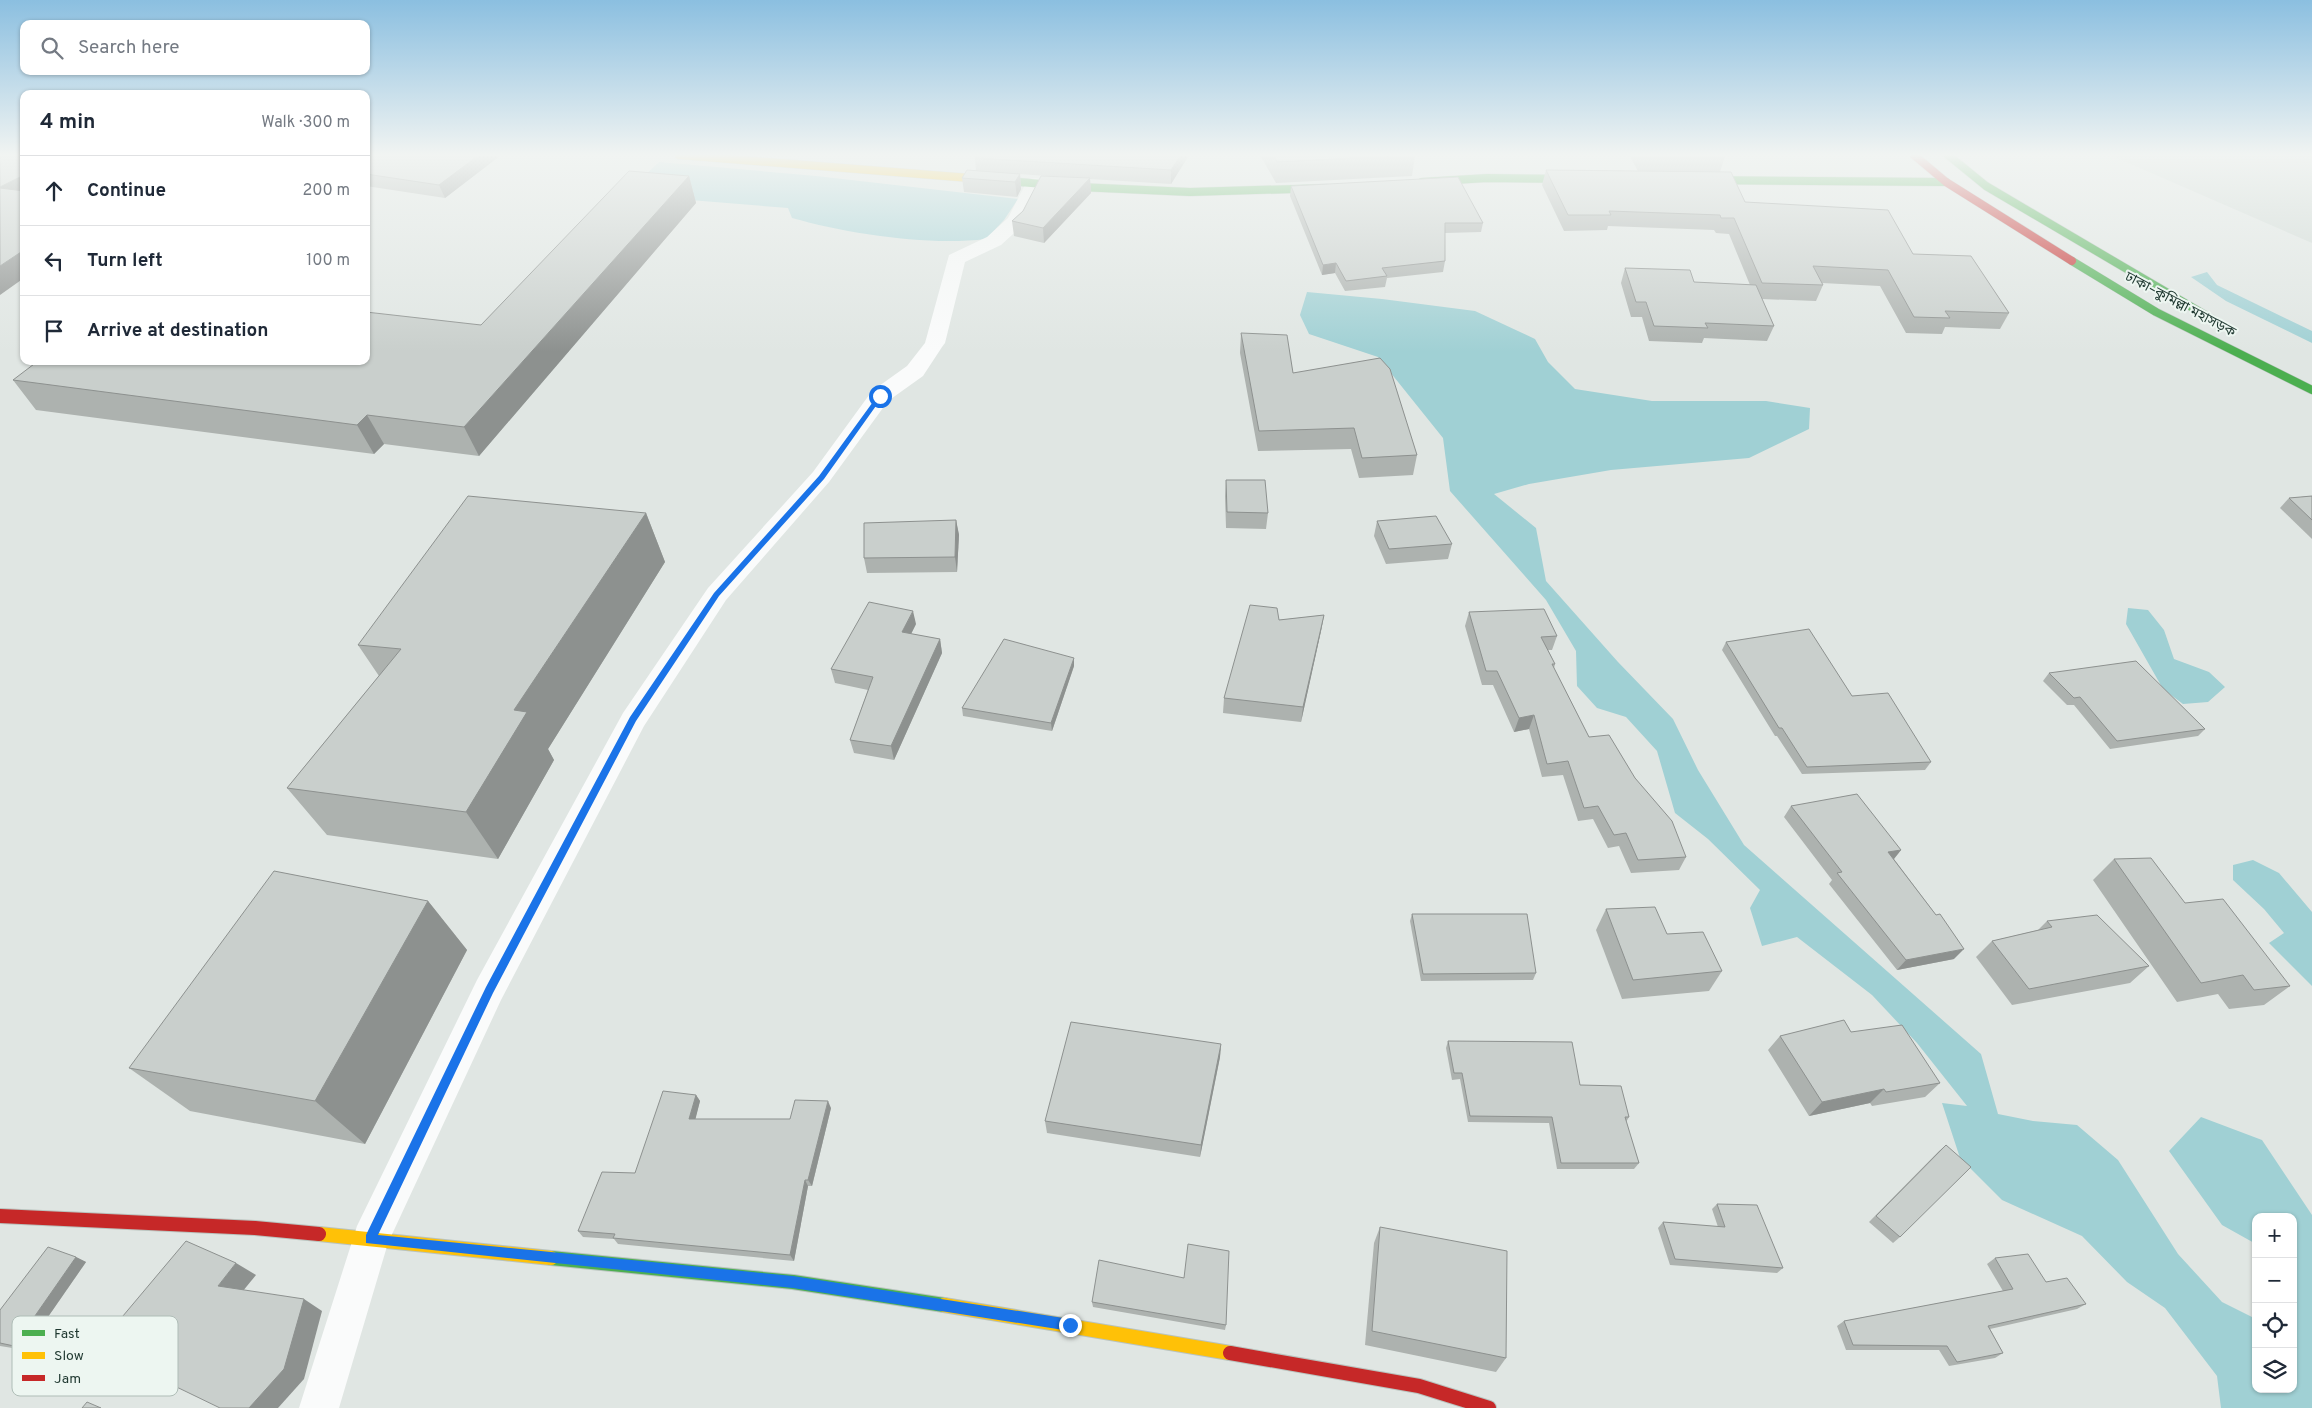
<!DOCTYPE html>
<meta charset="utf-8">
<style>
body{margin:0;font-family:Overpass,"Noto Sans Bengali",sans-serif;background:#f6f6f7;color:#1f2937}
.controls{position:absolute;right:15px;bottom:15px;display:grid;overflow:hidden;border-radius:10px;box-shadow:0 1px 4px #0004}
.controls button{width:45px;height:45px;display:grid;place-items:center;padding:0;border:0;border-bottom:1px solid #e0e1e3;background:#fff;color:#1f2937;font:25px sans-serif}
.stop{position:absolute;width:15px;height:15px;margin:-11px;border:4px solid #1a73e8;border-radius:50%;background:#fff}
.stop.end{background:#1a73e8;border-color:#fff;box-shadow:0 1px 5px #0008}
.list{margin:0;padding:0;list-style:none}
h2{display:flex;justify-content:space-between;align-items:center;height:65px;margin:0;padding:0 20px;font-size:21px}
h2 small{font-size:16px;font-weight:400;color:#747a83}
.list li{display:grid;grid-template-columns:32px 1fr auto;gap:15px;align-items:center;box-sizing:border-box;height:70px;padding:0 20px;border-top:1px solid #e0e1e3}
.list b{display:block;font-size:19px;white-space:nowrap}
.list em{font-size:16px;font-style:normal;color:#747a83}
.icon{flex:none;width:28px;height:28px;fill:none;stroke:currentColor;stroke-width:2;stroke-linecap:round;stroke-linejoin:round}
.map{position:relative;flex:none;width:2312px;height:1408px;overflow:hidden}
.search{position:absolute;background:#fff;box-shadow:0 1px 4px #0004;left:20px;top:20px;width:350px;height:55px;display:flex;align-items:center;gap:12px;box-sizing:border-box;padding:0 18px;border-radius:10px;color:#747a83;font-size:19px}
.panel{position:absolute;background:#fff;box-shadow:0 1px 4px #0004;left:20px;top:90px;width:350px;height:275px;border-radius:10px}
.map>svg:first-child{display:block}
.built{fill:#ced8d3}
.water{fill:#a0d0d4}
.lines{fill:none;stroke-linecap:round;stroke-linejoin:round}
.fast-far1-casing{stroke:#b9c3be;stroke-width:9}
.fast-casing{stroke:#b9c3be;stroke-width:16}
.slow-far1-casing{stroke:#b9c3be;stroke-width:9}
.slow-casing{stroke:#b9c3be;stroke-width:16}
.jam-far1-casing{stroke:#b9c3be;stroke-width:9}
.jam-casing{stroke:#b9c3be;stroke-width:16}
.street{fill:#fafbfb;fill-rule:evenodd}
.fast-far1{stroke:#4caf50;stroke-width:8}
.fast{stroke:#4caf50;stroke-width:14}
.slow-far1{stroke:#ffc107;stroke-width:8}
.slow{stroke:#ffc107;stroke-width:14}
.jam-far1{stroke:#c62828;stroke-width:8}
.jam{stroke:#c62828;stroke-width:14}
.wall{fill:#adb2af}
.shaded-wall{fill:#8d918f}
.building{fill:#c9cfcc;stroke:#8d918f}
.route{fill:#1a73e8}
.labels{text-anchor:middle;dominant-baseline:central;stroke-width:4;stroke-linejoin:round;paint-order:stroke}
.far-street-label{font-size:14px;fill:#1f3830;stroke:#edf6f1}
.key{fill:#edf6f1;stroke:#afbdb7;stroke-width:1}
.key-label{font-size:14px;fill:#1f3830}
</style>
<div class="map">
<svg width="2312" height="1408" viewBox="0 0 2312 1408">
<rect width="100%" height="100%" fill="#e0e6e3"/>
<path class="built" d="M 2110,155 L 2312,155 L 2312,243 Z"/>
<g class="water">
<path d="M 659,162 L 816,176 L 1018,199 L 1004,220 L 986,239 C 928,246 849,234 792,218 L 788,208 L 653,197 L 640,180 Z"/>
<path d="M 2207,272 L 2217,285 L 2312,331 L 2312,343 L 2226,301 L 2191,277 Z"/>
<path d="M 1307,292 L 1382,299 L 1475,311 L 1535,339 L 1548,362 L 1575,389 L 1652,401 L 1766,401 L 1810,408 L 1809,429 L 1749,458 L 1611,470 L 1529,484 L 1494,494 L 1536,528 L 1546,581 L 1618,662 L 1673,719 L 1698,770 L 1744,845 L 1981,1054 L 1998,1114 L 2033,1121 L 2077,1125 L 2118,1160 L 2178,1254 L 2222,1302 L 2256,1319 L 2256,1389 L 2293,1389 L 2293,1217 L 2256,1217 L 2256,1244 L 2222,1225 L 2169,1151 L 2201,1117 L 2262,1140 L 2312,1215 L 2312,1408 L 2221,1408 L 2217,1376 L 2165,1308 L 2127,1282 L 2082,1236 L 2002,1200 L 1960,1158 L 1942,1103 L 1967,1106 L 1917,1043 L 1872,995 L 1797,937 L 1762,946 L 1750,908 L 1760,890 L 1708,839 L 1675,813 L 1657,751 L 1626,717 L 1597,708 L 1577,686 L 1576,651 L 1546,600 L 1450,491 L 1443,438 L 1378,357 L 1309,334 L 1300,315 Z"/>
<path d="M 2128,608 L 2148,610 L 2164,630 L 2174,659 L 2209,672 L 2225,687 L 2208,702 L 2183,704 L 2163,689 L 2126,624 Z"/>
<path d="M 2253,860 L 2279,873 L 2312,912 L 2312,986 L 2269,943 L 2284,933 L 2264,909 L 2233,880 L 2233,865 Z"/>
</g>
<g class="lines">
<defs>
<g id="fast-far1">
<path d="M 1948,155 L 1986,186 L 2222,325"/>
<path d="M 983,179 L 1079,187 L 1190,192 L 1327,188"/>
<path d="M 1697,180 L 1946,182"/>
<path d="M 1422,182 L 1487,178 L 1582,179"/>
<path d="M 2072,261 L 2156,312 L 2312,390"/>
</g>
<path id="fast" d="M 551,1258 L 793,1282 L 944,1305"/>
<path id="slow-far1" d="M 679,155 L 983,179"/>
<g id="slow">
<path d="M 319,1234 L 551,1258"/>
<path d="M 944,1305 L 1230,1353"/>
</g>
<path id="jam-far1" d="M 1914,155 L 1946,182 L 2072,261"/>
<g id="jam">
<path d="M 0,1216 L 255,1228 L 319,1234"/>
<path d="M 1230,1353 L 1419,1386 L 1489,1408"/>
</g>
</defs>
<use href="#fast-far1" class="fast-far1-casing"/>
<use href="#fast" class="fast-casing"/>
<use href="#slow-far1" class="slow-far1-casing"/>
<use href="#slow" class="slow-casing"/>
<use href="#jam-far1" class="jam-far1-casing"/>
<use href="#jam" class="jam-casing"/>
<path class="street" d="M 1035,178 L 1041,179 L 1044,183 L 1023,225 L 1001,245 L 965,262 L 945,343 L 942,347 L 923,376 L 888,401 L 829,482 L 726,600 L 644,726 L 501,1000 L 388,1243 L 339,1408 L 299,1408 L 357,1226 L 477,980 L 623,713 L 708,588 L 813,472 L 872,391 L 907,366 L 925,343 L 949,255 L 987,237 L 1008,218 L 1026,183 L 1029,179 Z"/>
<use href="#fast-far1" class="fast-far1"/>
<use href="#fast" class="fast"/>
<use href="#slow-far1" class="slow-far1"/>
<use href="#slow" class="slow"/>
<use href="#jam-far1" class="jam-far1"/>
<use href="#jam" class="jam"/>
</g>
<g class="wall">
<path d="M 366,155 L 501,155 L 445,198 L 366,186 Z"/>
<path d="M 1189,155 L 1171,184 L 1090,179 L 1091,193 L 1044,243 L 1014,236 L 1012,221 L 1023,211 L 1047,176 L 1020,174 L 1021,189 L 1017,197 L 964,192 L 962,178 L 976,171 L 975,158 Z"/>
<path d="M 1260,155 L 1415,155 L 1412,176 L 1276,183 Z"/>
<path d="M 1629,155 L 1821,155 L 1725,156 L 1720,172 L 1745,202 L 1913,254 L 2009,313 L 2000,329 L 1945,327 L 1942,334 L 1906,333 L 1880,286 L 1822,283 L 1823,285 L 1816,301 L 1762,299 L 1774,326 L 1767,341 L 1704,338 L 1702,343 L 1649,341 L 1642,317 L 1631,317 L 1621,283 L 1625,268 L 1694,282 L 1750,285 L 1729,234 L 1716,233 L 1714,230 L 1608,226 L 1607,230 L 1564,231 L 1542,185 L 1546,170 L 1638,171 Z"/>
<path d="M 689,176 L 696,203 L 479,456 L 384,444 L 374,454 L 36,410 L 13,380 L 481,325 Z"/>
<path d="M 1291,186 L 1483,223 L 1481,232 L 1445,233 L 1445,261 L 1443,272 L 1387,278 L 1385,287 L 1345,291 L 1335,273 L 1322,275 L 1290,196 Z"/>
<path d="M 1241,333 L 1293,373 L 1417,455 L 1413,475 L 1359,478 L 1351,449 L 1258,451 L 1240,353 Z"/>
<path d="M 1226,480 L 1268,513 L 1266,529 L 1226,528 L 1225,496 Z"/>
<path d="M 2312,496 L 2312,539 L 2280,508 L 2289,498 Z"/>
<path d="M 646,513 L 665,562 L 548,749 L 554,760 L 498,859 L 327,835 L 287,788 L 379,676 L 358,645 Z"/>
<path d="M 956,520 L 959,535 L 957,572 L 867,573 L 864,558 Z"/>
<path d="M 1377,521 L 1452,544 L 1448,559 L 1386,564 L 1374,536 Z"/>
<path d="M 1469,612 L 1557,636 L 1552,650 L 1548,650 L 1555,664 L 1554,668 L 1589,737 L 1635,778 L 1686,857 L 1679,870 L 1631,873 L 1619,846 L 1608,848 L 1593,819 L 1578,821 L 1563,775 L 1542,777 L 1529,729 L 1514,732 L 1493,685 L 1482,685 L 1465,626 Z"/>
<path d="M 1324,615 L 1321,631 L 1301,722 L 1223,713 L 1224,698 L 1279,620 Z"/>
<path d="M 916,624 L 911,634 L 940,639 L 942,653 L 894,760 L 854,753 L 850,740 L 868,690 L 835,683 L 831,669 Z"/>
<path d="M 1726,642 L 1931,762 L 1925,770 L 1802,774 L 1777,736 L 1775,736 L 1722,650 Z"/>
<path d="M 1074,666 L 1052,731 L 963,716 L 962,708 Z"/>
<path d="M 2049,673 L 2205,729 L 2198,736 L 2110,749 L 2074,705 L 2067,705 L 2043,681 Z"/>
<path d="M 1791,806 L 1901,850 L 1894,859 L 1936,915 L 1954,959 L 1897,970 L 1829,884 L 1832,880 L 1784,817 Z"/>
<path d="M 2114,859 L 2185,903 L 2290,986 L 2264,1005 L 2229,1009 L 2218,994 L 2177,1002 L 2093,880 Z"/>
<path d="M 428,901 L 467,950 L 365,1144 L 190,1111 L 129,1068 Z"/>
<path d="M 1606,909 L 1667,934 L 1722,971 L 1709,991 L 1622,999 L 1596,930 Z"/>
<path d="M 1412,914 L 1536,973 L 1533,980 L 1421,981 L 1410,921 Z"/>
<path d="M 2047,921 L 2149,966 L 2130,983 L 2012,1005 L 1976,957 L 1992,941 L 2038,930 Z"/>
<path d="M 1851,1032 L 1940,1083 L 1925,1097 L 1872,1106 L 1870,1103 L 1809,1116 L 1768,1050 L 1780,1036 Z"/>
<path d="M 1448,1041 L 1580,1085 L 1629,1117 L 1626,1122 L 1639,1163 L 1634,1169 L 1557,1169 L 1549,1123 L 1468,1122 L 1460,1079 L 1452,1080 L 1446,1048 Z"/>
<path d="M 1221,1044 L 1220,1057 L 1200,1157 L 1047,1133 L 1045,1121 Z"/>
<path d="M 696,1095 L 700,1101 L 695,1119 L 790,1119 L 831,1108 L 812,1186 L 808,1186 L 794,1261 L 618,1244 L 614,1239 L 583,1237 L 578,1231 L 635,1173 Z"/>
<path d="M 1946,1145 L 1900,1237 L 1893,1243 L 1869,1222 L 1939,1151 Z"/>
<path d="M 1717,1204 L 1783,1268 L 1777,1273 L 1670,1265 L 1658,1228 L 1663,1222 L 1718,1227 L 1712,1209 Z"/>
<path d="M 1380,1227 L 1506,1358 L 1496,1372 L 1365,1345 L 1374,1243 Z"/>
<path d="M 76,1257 L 86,1262 L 25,1350 L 0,1346 L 0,1310 Z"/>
<path d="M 1995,1258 L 2046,1282 L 2086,1304 L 2077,1309 L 1990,1329 L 2003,1353 L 1995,1358 L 1949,1366 L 1939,1350 L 1846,1350 L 1837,1326 L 1844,1321 L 2003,1291 L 1987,1264 Z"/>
<path d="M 1184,1278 L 1226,1325 L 1225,1330 L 1093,1307 L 1092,1302 Z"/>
</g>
<g class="shaded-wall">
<path d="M 479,155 L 501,155 L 445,198 L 439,185 Z"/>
<path d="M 1181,155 L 1189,155 L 1171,184 L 1171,170 Z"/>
<path d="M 1020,174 L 1021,189 L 1017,197 L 1015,182 Z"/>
<path d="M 24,175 L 24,200 L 0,190 L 0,187 Z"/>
<path d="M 689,176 L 696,203 L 479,456 L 464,427 Z"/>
<path d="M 1090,178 L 1091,193 L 1044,243 L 1043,228 Z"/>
<path d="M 24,250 L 24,278 L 0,295 L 0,266 Z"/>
<path d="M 1336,263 L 1335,273 L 1322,275 L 1323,265 Z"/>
<path d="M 367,415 L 384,444 L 374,454 L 357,425 Z"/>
<path d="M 646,513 L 665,562 L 548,749 L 554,760 L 498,859 L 466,812 L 514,710 Z"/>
<path d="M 956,520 L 959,535 L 957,572 L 955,557 Z"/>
<path d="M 913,611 L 916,624 L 905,646 L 902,632 Z"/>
<path d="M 1324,615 L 1321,631 L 1301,722 L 1303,707 Z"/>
<path d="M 940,639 L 942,653 L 894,760 L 891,746 Z"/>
<path d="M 1074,658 L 1074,666 L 1052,731 L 1051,723 Z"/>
<path d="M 1534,715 L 1529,729 L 1514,732 L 1519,718 Z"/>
<path d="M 1901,850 L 1893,860 L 1888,852 Z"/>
<path d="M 428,901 L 467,950 L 365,1144 L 315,1101 Z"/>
<path d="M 1964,949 L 1954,959 L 1897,970 L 1906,960 Z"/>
<path d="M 1221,1044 L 1220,1057 L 1200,1157 L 1201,1145 Z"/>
<path d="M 1884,1089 L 1870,1103 L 1809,1116 L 1822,1102 Z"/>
<path d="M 696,1095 L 700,1101 L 694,1125 L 689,1119 Z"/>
<path d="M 828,1101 L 831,1108 L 812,1186 L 808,1180 Z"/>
<path d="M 805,1180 L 808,1186 L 794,1261 L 790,1255 Z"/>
<path d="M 76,1257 L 86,1262 L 25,1350 L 14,1346 Z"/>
<path d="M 236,1263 L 256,1275 L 238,1297 L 218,1286 Z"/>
<path d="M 304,1299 L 322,1311 L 304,1379 L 278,1408 L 249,1408 Z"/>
</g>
<g class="building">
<path d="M 0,155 L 13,155 L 24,157 L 24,175 L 0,187 Z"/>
<path d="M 366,155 L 479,155 L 439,185 L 366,174 Z"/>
<path d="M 977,155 L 1181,155 L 1171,170 L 975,158 Z"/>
<path d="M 1273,155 L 1415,155 L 1277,162 Z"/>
<path d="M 967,170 L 1020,174 L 1015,182 L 962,178 Z"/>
<path d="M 1546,170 L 1731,172 L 1745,202 L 1888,210 L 1913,254 L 1971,256 L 2009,313 L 1945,311 L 1950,318 L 1914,317 L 1888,270 L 1813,266 L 1823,285 L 1762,283 L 1734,218 L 1721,218 L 1720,215 L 1609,211 L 1611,215 L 1568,215 Z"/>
<path d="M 629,171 L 689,176 L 464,427 L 367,415 L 357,425 L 13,380 L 38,361 L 366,361 L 366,312 L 481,325 Z"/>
<path d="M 1041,176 L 1090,178 L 1043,228 L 1012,221 L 1023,211 Z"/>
<path d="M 1458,177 L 1483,223 L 1445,223 L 1445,261 L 1382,268 L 1387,276 L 1346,281 L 1336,263 L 1323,265 L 1291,186 Z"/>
<path d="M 0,188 L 24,191 L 24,250 L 0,266 Z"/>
<path d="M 1625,268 L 1690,270 L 1694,282 L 1756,285 L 1774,326 L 1705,323 L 1708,328 L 1654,326 L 1646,302 L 1636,302 Z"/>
<path d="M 1241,333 L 1287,335 L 1293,373 L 1380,358 L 1390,369 L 1417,455 L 1362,458 L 1354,428 L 1259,431 Z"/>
<path d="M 1226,480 L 1265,480 L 1268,513 L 1227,512 Z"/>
<path d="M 468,496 L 646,513 L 514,710 L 527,712 L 466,812 L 287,788 L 401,649 L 358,645 Z"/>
<path d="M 2312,496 L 2312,520 L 2289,498 Z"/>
<path d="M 1436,516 L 1452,544 L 1389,549 L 1377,521 Z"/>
<path d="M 956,520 L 955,557 L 864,558 L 864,523 Z"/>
<path d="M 869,602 L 913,611 L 902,632 L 940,639 L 891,746 L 850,740 L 873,677 L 831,669 Z"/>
<path d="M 1250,605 L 1277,608 L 1279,620 L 1324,615 L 1303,707 L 1224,698 Z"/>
<path d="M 1544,609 L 1557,636 L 1541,637 L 1555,664 L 1552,664 L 1589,737 L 1609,735 L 1635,778 L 1672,821 L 1686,857 L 1638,860 L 1626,833 L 1614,835 L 1598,806 L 1584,808 L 1568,761 L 1547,764 L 1534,715 L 1519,718 L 1497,671 L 1486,671 L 1469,612 Z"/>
<path d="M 1809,629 L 1852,696 L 1888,693 L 1931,762 L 1807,767 L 1782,728 L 1779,728 L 1726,642 Z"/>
<path d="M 1004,639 L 1074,658 L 1051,723 L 962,708 Z"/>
<path d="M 2136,661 L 2205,729 L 2117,741 L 2080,697 L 2074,698 L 2049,673 Z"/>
<path d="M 1857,794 L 1901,850 L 1888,852 L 1936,915 L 1940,914 L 1964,949 L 1906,960 L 1837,873 L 1842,872 L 1791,806 Z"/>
<path d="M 2151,858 L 2185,903 L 2223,899 L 2290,986 L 2254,990 L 2243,975 L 2201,983 L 2114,859 Z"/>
<path d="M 274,871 L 428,901 L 315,1101 L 129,1068 Z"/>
<path d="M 1655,907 L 1667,934 L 1703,932 L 1722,971 L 1633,980 L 1606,909 Z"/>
<path d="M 1412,914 L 1527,914 L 1536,973 L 1423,974 Z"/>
<path d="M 2097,915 L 2149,966 L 2029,989 L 1992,941 L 2052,927 L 2047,921 Z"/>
<path d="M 1844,1020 L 1851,1032 L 1902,1025 L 1940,1083 L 1886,1092 L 1884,1089 L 1822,1102 L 1780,1036 Z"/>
<path d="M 1071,1022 L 1221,1044 L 1201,1145 L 1045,1121 Z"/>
<path d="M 1448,1041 L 1572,1042 L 1580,1085 L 1621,1086 L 1629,1117 L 1625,1117 L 1639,1163 L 1561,1163 L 1552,1117 L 1470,1116 L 1462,1073 L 1454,1073 Z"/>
<path d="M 663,1091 L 696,1095 L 689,1119 L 790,1119 L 795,1100 L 828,1101 L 808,1180 L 805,1180 L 790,1255 L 613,1238 L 615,1234 L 578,1231 L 602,1172 L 635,1173 Z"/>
<path d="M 1946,1145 L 1971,1167 L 1900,1237 L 1876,1216 Z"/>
<path d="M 1717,1204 L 1757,1205 L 1783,1268 L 1675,1259 L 1663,1222 L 1725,1227 Z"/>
<path d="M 1380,1227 L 1507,1251 L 1506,1358 L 1372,1331 Z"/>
<path d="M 186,1241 L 236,1263 L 218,1286 L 304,1299 L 284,1369 L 249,1408 L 220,1408 L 96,1348 Z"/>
<path d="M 1188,1244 L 1229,1251 L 1226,1325 L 1092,1302 L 1099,1260 L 1184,1278 Z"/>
<path d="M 48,1247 L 76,1257 L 14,1346 L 0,1343 L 0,1310 Z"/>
<path d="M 2028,1254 L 2046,1282 L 2067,1278 L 2086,1304 L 1988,1326 L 2003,1353 L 1957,1362 L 1947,1346 L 1853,1345 L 1844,1321 L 2013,1289 L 1995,1258 Z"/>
<path d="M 87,1402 L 101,1408 L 82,1408 Z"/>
</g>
<linearGradient id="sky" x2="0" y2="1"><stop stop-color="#8bbfe0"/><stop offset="0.44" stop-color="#f1f4f2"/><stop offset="1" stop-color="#f1f4f2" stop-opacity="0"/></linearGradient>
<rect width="2312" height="352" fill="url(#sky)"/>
<path class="route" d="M 878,395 L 883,396 L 824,479 L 719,596 L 636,721 L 493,993 L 378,1235 L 793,1276 L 1070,1319 L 1076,1325 L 1074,1329 L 1070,1331 L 793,1288 L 366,1243 L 366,1235 L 486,987 L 630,717 L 714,593 L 819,476 Z"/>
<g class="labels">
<g class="far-street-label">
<text transform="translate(2180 305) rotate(28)">ঢাকা–কুমিল্লা মহাসড়ক</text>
</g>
</g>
<rect x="12" y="1316" width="166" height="80" rx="8" class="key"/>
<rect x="22" y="1330" width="23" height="6" fill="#4caf50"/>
<rect x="22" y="1352" width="23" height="7" fill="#ffc107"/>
<rect x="22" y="1375" width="23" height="6" fill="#c62828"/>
<g class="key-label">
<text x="54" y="1338">Fast</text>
<text x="54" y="1360">Slow</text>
<text x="54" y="1383">Jam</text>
</g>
</svg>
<div class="controls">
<button>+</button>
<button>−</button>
<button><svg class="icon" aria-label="locate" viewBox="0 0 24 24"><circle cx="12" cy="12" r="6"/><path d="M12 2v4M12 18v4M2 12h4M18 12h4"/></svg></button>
<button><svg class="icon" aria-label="layers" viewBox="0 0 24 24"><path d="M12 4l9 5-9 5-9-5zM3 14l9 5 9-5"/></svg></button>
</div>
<div class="stop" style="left:880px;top:396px"></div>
<div class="stop end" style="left:1070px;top:1325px"></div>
<div class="search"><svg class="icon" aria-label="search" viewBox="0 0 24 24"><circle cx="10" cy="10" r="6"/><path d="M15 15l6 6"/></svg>Search here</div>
<section class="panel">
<h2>4 min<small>Walk · 300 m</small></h2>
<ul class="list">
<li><svg class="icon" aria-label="ahead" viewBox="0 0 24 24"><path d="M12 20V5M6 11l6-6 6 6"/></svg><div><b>Continue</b></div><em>200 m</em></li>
<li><svg class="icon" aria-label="left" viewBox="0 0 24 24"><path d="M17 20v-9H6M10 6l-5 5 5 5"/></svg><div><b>Turn left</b></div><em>100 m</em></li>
<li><svg class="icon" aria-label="arrive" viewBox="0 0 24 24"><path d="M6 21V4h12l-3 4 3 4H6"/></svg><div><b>Arrive at destination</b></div></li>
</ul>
</section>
</div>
